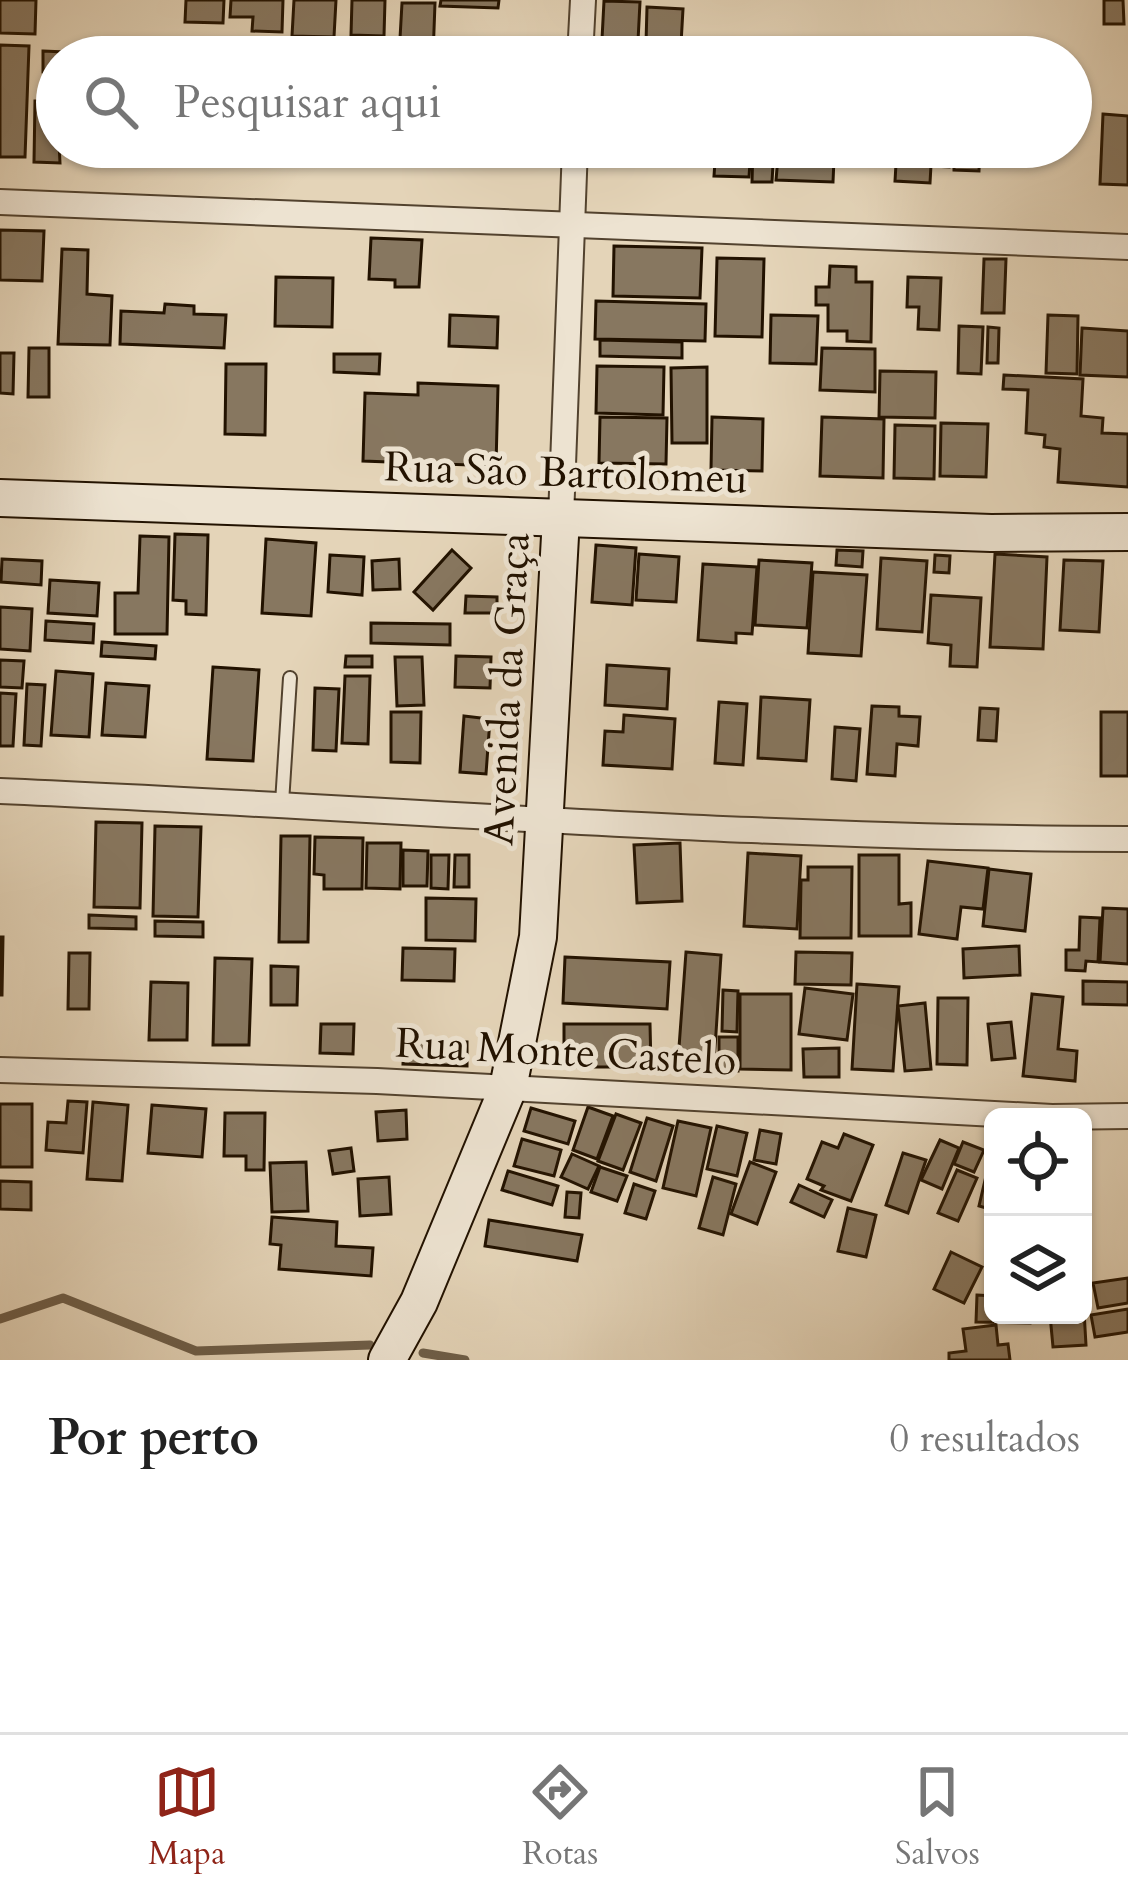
<!DOCTYPE html>
<html lang="pt">
<meta charset="utf-8">
<style>
body{margin:0;font-family:Cardo,serif;background:#f6f6f6;color:#222}
.controls{position:absolute;right:36px;bottom:36px;display:grid;overflow:hidden;border-radius:18px;box-shadow:0 3px 9px #0004}
.controls button{width:108px;height:108px;display:grid;place-items:center;padding:0;border:0;border-bottom:3px solid #e0e0e0;background:#fff;color:#222;font:60px sans-serif}
.list{margin:0;padding:0;list-style:none}
h2{display:flex;justify-content:space-between;align-items:center;height:156px;margin:0;padding:0 48px;font-size:51px}
h2 small{font-size:39px;font-weight:400;color:#767676}
.icon{flex:none;width:66px;height:66px;fill:none;stroke:currentColor;stroke-width:2;stroke-linecap:round;stroke-linejoin:round}
.map{position:relative;flex:none;width:1128px;height:1360px;overflow:hidden}
.search{position:absolute;background:#fff;box-shadow:0 3px 9px #0004;left:36px;right:36px;top:36px;height:132px;display:flex;align-items:center;gap:30px;box-sizing:border-box;padding:0 42px;border-radius:66px;color:#767676;font-size:45px}
.sheet{height:372px;background:#fff}
nav{display:flex;justify-content:space-around;align-items:center;box-sizing:border-box;height:168px;border-top:3px solid #e0e0e0;background:#fff;font-size:33px;color:#767676}
nav a{display:grid;justify-items:center;gap:6px}
nav .on{color:#8f2418}
.map>svg:first-child{display:block}
.lines{fill:none;stroke-linecap:round;stroke-linejoin:round}
.stream{stroke:#6f5f49;stroke-width:9}
.building{fill:#877760;stroke:#221200;stroke-width:3}
.lane-casing{stroke:#52422e;stroke-width:16}
.street-casing{stroke:#52422e;stroke-width:28}
.secondary-casing{stroke:#221200;stroke-width:40}
.lane{stroke:#ede3d1;stroke-width:12}
.street{stroke:#ede3d1;stroke-width:24}
.secondary{stroke:#ede3d1;stroke-width:36}
.labels{text-anchor:middle;dominant-baseline:central;stroke-width:10;stroke-linejoin:round;paint-order:stroke}
.street-label{font-size:42px;fill:#221200;stroke:#ede3d1}
</style>
<div class="map">
<svg width="1128" height="1360" viewBox="0 0 1128 1360">
<rect width="100%" height="100%" fill="#e4d4b8"/>
<filter id="stains"><feTurbulence type="fractalNoise" baseFrequency=".00167" numOctaves="4"/><feColorMatrix values="0 0 0 0 .2 0 0 0 0 .09 0 0 0 0 .02 0 0 0 .5 -.17"/></filter>
<radialGradient id="worn" r=".72"><stop offset=".6" stop-color="#630" stop-opacity="0"/><stop offset="1" stop-color="#630" stop-opacity=".3"/></radialGradient>
<g class="lines">
<g class="stream">
<path d="M 0,1319 L 63,1298 L 196,1351 L 370,1345"/>
<path d="M 423,1353 L 465,1360"/>
</g>
</g>
<g class="building">
<path d="M 0,0 L 36,0 L 35,34 L 0,33 Z"/>
<path d="M 186,0 L 224,0 L 223,23 L 185,22 Z"/>
<path d="M 231,0 L 283,0 L 282,32 L 252,31 L 253,17 L 230,17 Z"/>
<path d="M 294,0 L 336,0 L 334,37 L 292,36 Z"/>
<path d="M 352,0 L 385,0 L 384,36 L 351,35 Z"/>
<path d="M 441,0 L 499,0 L 498,8 L 440,6 Z"/>
<path d="M 1104,0 L 1123,0 L 1124,24 L 1104,24 Z"/>
<path d="M 604,1 L 640,2 L 638,41 L 602,39 Z"/>
<path d="M 402,3 L 435,3 L 433,57 L 399,56 Z"/>
<path d="M 647,7 L 683,9 L 681,44 L 646,43 Z"/>
<path d="M 0,45 L 29,46 L 25,157 L 0,157 Z"/>
<path d="M 43,51 L 65,52 L 65,57 L 57,57 L 57,72 L 43,72 Z"/>
<path d="M 35,101 L 57,101 L 60,163 L 34,162 Z"/>
<path d="M 1103,114 L 1128,116 L 1128,185 L 1100,184 Z"/>
<path d="M 232,147 L 273,147 L 273,157 L 231,155 Z"/>
<path d="M 282,147 L 335,147 L 334,166 L 282,164 Z"/>
<path d="M 345,147 L 381,147 L 380,165 L 344,163 Z"/>
<path d="M 396,147 L 417,147 L 416,164 L 396,163 Z"/>
<path d="M 716,147 L 751,147 L 749,177 L 714,176 Z"/>
<path d="M 753,147 L 774,147 L 772,182 L 752,182 Z"/>
<path d="M 776,147 L 832,147 L 832,157 L 775,155 Z"/>
<path d="M 897,147 L 932,147 L 930,183 L 895,181 Z"/>
<path d="M 935,147 L 949,147 L 949,167 L 934,166 Z"/>
<path d="M 954,147 L 980,147 L 979,171 L 954,170 Z"/>
<path d="M 778,157 L 834,159 L 833,182 L 776,180 Z"/>
<path d="M 0,230 L 44,231 L 42,281 L 0,280 Z"/>
<path d="M 371,238 L 422,240 L 419,287 L 395,287 L 395,280 L 369,279 Z"/>
<path d="M 614,246 L 702,248 L 700,298 L 613,296 Z"/>
<path d="M 62,249 L 88,250 L 87,294 L 112,296 L 110,345 L 58,344 Z"/>
<path d="M 717,258 L 764,259 L 762,337 L 715,336 Z"/>
<path d="M 984,259 L 1006,259 L 1004,313 L 982,313 Z"/>
<path d="M 830,266 L 856,267 L 856,282 L 872,282 L 871,342 L 847,341 L 847,331 L 828,331 L 828,305 L 816,305 L 816,287 L 829,287 Z"/>
<path d="M 276,277 L 333,278 L 332,327 L 275,326 Z"/>
<path d="M 908,277 L 941,278 L 939,330 L 918,329 L 919,307 L 907,307 Z"/>
<path d="M 596,301 L 706,304 L 705,341 L 595,339 Z"/>
<path d="M 165,304 L 194,306 L 194,314 L 226,315 L 224,348 L 120,344 L 121,311 L 164,313 Z"/>
<path d="M 450,315 L 498,317 L 497,348 L 449,346 Z"/>
<path d="M 771,315 L 818,316 L 816,364 L 770,363 Z"/>
<path d="M 1048,315 L 1078,316 L 1077,374 L 1046,373 Z"/>
<path d="M 959,326 L 983,327 L 981,374 L 958,373 Z"/>
<path d="M 988,327 L 999,328 L 998,363 L 987,363 Z"/>
<path d="M 1082,328 L 1128,331 L 1128,377 L 1080,375 Z"/>
<path d="M 600,340 L 682,342 L 682,358 L 600,356 Z"/>
<path d="M 29,348 L 49,348 L 49,397 L 28,397 Z"/>
<path d="M 822,348 L 875,349 L 875,392 L 820,390 Z"/>
<path d="M 0,353 L 14,353 L 13,394 L 0,393 Z"/>
<path d="M 334,354 L 380,354 L 379,374 L 334,372 Z"/>
<path d="M 226,364 L 266,364 L 265,435 L 225,434 Z"/>
<path d="M 597,366 L 664,367 L 663,415 L 596,413 Z"/>
<path d="M 707,367 L 707,443 L 672,443 L 671,368 Z"/>
<path d="M 880,371 L 936,372 L 935,418 L 879,417 Z"/>
<path d="M 1004,375 L 1083,379 L 1081,416 L 1103,418 L 1102,433 L 1128,434 L 1128,487 L 1058,482 L 1060,449 L 1044,447 L 1045,435 L 1026,433 L 1028,390 L 1003,389 Z"/>
<path d="M 418,383 L 498,386 L 496,466 L 363,461 L 365,393 L 418,395 Z"/>
<path d="M 600,417 L 667,418 L 666,464 L 599,463 Z"/>
<path d="M 712,417 L 763,419 L 762,471 L 711,470 Z"/>
<path d="M 822,417 L 884,419 L 883,478 L 820,476 Z"/>
<path d="M 941,423 L 988,424 L 986,477 L 940,476 Z"/>
<path d="M 895,425 L 935,426 L 934,479 L 894,478 Z"/>
<path d="M 175,534 L 208,535 L 206,615 L 186,614 L 186,601 L 173,600 Z"/>
<path d="M 140,536 L 169,537 L 167,634 L 115,634 L 115,593 L 138,593 Z"/>
<path d="M 266,539 L 316,543 L 311,616 L 262,613 Z"/>
<path d="M 596,545 L 636,548 L 632,605 L 592,602 Z"/>
<path d="M 452,550 L 471,568 L 433,610 L 414,592 Z"/>
<path d="M 837,550 L 863,551 L 862,567 L 836,565 Z"/>
<path d="M 639,554 L 679,557 L 676,602 L 636,600 Z"/>
<path d="M 995,554 L 1047,557 L 1043,649 L 990,647 Z"/>
<path d="M 330,555 L 364,557 L 362,595 L 328,592 Z"/>
<path d="M 935,555 L 950,556 L 949,573 L 934,572 Z"/>
<path d="M 881,558 L 927,561 L 922,632 L 877,629 Z"/>
<path d="M 2,559 L 42,561 L 41,585 L 1,582 Z"/>
<path d="M 399,559 L 400,589 L 373,590 L 372,561 Z"/>
<path d="M 759,560 L 812,563 L 807,628 L 755,625 Z"/>
<path d="M 1064,560 L 1103,561 L 1099,632 L 1060,630 Z"/>
<path d="M 703,564 L 757,567 L 752,634 L 736,633 L 736,643 L 698,640 Z"/>
<path d="M 813,572 L 867,575 L 861,656 L 808,653 Z"/>
<path d="M 50,580 L 99,583 L 97,616 L 48,613 Z"/>
<path d="M 931,595 L 981,598 L 977,667 L 950,666 L 951,645 L 928,643 Z"/>
<path d="M 466,596 L 497,597 L 497,613 L 465,613 Z"/>
<path d="M 0,607 L 32,609 L 30,651 L 0,649 Z"/>
<path d="M 46,621 L 94,624 L 93,643 L 45,640 Z"/>
<path d="M 371,623 L 450,624 L 450,645 L 371,643 Z"/>
<path d="M 102,642 L 156,646 L 155,659 L 101,656 Z"/>
<path d="M 346,656 L 372,656 L 372,667 L 345,667 Z"/>
<path d="M 456,656 L 491,657 L 490,688 L 455,687 Z"/>
<path d="M 395,657 L 422,657 L 424,705 L 397,706 Z"/>
<path d="M 0,660 L 24,661 L 22,688 L 0,687 Z"/>
<path d="M 607,665 L 669,669 L 667,709 L 605,705 Z"/>
<path d="M 213,667 L 259,670 L 253,761 L 207,759 Z"/>
<path d="M 56,671 L 93,674 L 89,737 L 51,735 Z"/>
<path d="M 345,676 L 370,676 L 368,744 L 342,743 Z"/>
<path d="M 106,683 L 149,686 L 145,737 L 102,735 Z"/>
<path d="M 27,684 L 45,685 L 41,746 L 24,745 Z"/>
<path d="M 315,688 L 339,689 L 336,751 L 313,750 Z"/>
<path d="M 0,693 L 16,694 L 13,746 L 0,746 Z"/>
<path d="M 761,697 L 810,700 L 806,761 L 758,758 Z"/>
<path d="M 719,702 L 747,704 L 743,765 L 715,763 Z"/>
<path d="M 872,706 L 899,707 L 899,716 L 920,717 L 918,746 L 897,744 L 895,776 L 867,774 Z"/>
<path d="M 980,708 L 998,709 L 996,741 L 978,740 Z"/>
<path d="M 391,712 L 421,712 L 420,763 L 391,762 Z"/>
<rect x="1101" y="712" width="27" height="64"/>
<path d="M 624,715 L 675,719 L 672,769 L 603,765 L 605,731 L 623,732 Z"/>
<path d="M 464,716 L 490,719 L 486,774 L 460,772 Z"/>
<path d="M 835,727 L 860,729 L 856,781 L 832,779 Z"/>
<path d="M 96,822 L 142,823 L 140,908 L 94,907 Z"/>
<path d="M 155,826 L 201,827 L 198,917 L 153,916 Z"/>
<path d="M 281,836 L 310,836 L 308,942 L 279,942 Z"/>
<path d="M 315,837 L 363,838 L 362,889 L 324,889 L 324,875 L 314,874 Z"/>
<path d="M 367,843 L 401,843 L 400,889 L 366,888 Z"/>
<path d="M 680,843 L 682,901 L 637,903 L 634,845 Z"/>
<path d="M 403,850 L 428,851 L 427,886 L 403,886 Z"/>
<path d="M 748,853 L 801,856 L 797,929 L 744,926 Z"/>
<path d="M 431,855 L 449,855 L 448,889 L 431,888 Z"/>
<path d="M 455,855 L 469,855 L 469,887 L 454,887 Z"/>
<path d="M 859,855 L 899,855 L 899,904 L 911,903 L 911,936 L 859,936 Z"/>
<path d="M 928,861 L 988,868 L 983,909 L 961,907 L 957,939 L 919,934 Z"/>
<path d="M 808,867 L 852,867 L 851,938 L 800,938 L 801,880 L 808,880 Z"/>
<path d="M 989,869 L 1031,874 L 1025,931 L 983,926 Z"/>
<path d="M 426,898 L 476,899 L 475,941 L 426,940 Z"/>
<path d="M 1103,908 L 1128,909 L 1128,964 L 1100,962 Z"/>
<path d="M 89,915 L 136,917 L 136,929 L 89,928 Z"/>
<path d="M 1080,917 L 1100,918 L 1098,962 L 1086,961 L 1085,971 L 1066,970 L 1066,950 L 1079,950 Z"/>
<path d="M 155,921 L 203,922 L 203,937 L 155,936 Z"/>
<path d="M 0,937 L 3,937 L 2,995 L 0,995 Z"/>
<path d="M 1019,946 L 1020,975 L 964,978 L 963,949 Z"/>
<path d="M 403,948 L 455,949 L 454,981 L 402,980 Z"/>
<path d="M 686,952 L 721,955 L 714,1064 L 678,1061 Z"/>
<path d="M 796,952 L 852,953 L 851,985 L 795,984 Z"/>
<path d="M 69,953 L 90,953 L 89,1009 L 68,1009 Z"/>
<path d="M 565,957 L 670,962 L 667,1009 L 563,1003 Z"/>
<path d="M 215,958 L 252,959 L 249,1045 L 213,1045 Z"/>
<path d="M 271,966 L 298,967 L 297,1005 L 271,1005 Z"/>
<path d="M 1083,981 L 1128,982 L 1128,1005 L 1083,1004 Z"/>
<path d="M 151,982 L 188,983 L 187,1040 L 149,1040 Z"/>
<path d="M 857,984 L 899,987 L 893,1071 L 852,1069 Z"/>
<path d="M 805,988 L 853,994 L 847,1040 L 799,1034 Z"/>
<path d="M 723,990 L 738,991 L 737,1032 L 722,1031 Z"/>
<path d="M 740,994 L 791,994 L 791,1070 L 740,1069 Z"/>
<path d="M 1032,994 L 1063,997 L 1058,1049 L 1077,1051 L 1075,1081 L 1023,1076 Z"/>
<path d="M 938,998 L 968,998 L 967,1065 L 937,1064 Z"/>
<path d="M 925,1003 L 931,1069 L 905,1071 L 898,1006 Z"/>
<path d="M 1011,1022 L 1015,1058 L 992,1060 L 988,1024 Z"/>
<path d="M 321,1024 L 354,1024 L 353,1054 L 320,1053 Z"/>
<path d="M 564,1024 L 650,1024 L 651,1067 L 564,1067 Z"/>
<rect x="719" y="1037" width="19" height="34"/>
<path d="M 404,1040 L 467,1042 L 467,1066 L 403,1064 Z"/>
<path d="M 839,1048 L 839,1077 L 804,1077 L 803,1049 Z"/>
<path d="M 68,1101 L 87,1102 L 83,1153 L 46,1150 L 48,1122 L 66,1123 Z"/>
<path d="M 93,1102 L 128,1105 L 122,1181 L 87,1179 Z"/>
<rect x="0" y="1104" width="32" height="63"/>
<path d="M 152,1105 L 206,1109 L 202,1157 L 148,1153 Z"/>
<path d="M 588,1107 L 613,1116 L 597,1159 L 573,1150 Z"/>
<path d="M 531,1108 L 575,1121 L 568,1144 L 524,1131 Z"/>
<path d="M 406,1110 L 407,1139 L 378,1141 L 376,1112 Z"/>
<path d="M 225,1113 L 265,1113 L 264,1170 L 246,1170 L 246,1156 L 224,1156 Z"/>
<path d="M 616,1114 L 641,1123 L 623,1170 L 598,1161 Z"/>
<path d="M 647,1118 L 673,1126 L 656,1181 L 630,1172 Z"/>
<path d="M 678,1121 L 711,1128 L 696,1196 L 663,1188 Z"/>
<path d="M 717,1126 L 747,1133 L 737,1176 L 707,1169 Z"/>
<path d="M 760,1130 L 781,1134 L 776,1164 L 754,1160 Z"/>
<path d="M 844,1134 L 873,1145 L 851,1201 L 821,1190 L 824,1186 L 807,1179 L 822,1142 L 838,1148 Z"/>
<path d="M 522,1139 L 561,1150 L 554,1176 L 514,1166 Z"/>
<path d="M 940,1140 L 959,1148 L 942,1189 L 921,1180 Z"/>
<path d="M 963,1142 L 984,1150 L 974,1172 L 954,1164 Z"/>
<path d="M 351,1148 L 354,1171 L 333,1174 L 329,1151 Z"/>
<path d="M 903,1153 L 926,1160 L 908,1213 L 886,1205 Z"/>
<path d="M 572,1154 L 599,1166 L 588,1189 L 561,1177 Z"/>
<path d="M 990,1159 L 993,1160 L 993,1210 L 979,1206 Z"/>
<path d="M 306,1162 L 308,1211 L 272,1212 L 270,1163 Z"/>
<path d="M 750,1162 L 776,1172 L 757,1224 L 731,1214 Z"/>
<path d="M 600,1167 L 627,1176 L 617,1201 L 591,1192 Z"/>
<path d="M 957,1170 L 977,1178 L 958,1221 L 938,1213 Z"/>
<path d="M 508,1171 L 558,1186 L 552,1205 L 502,1190 Z"/>
<path d="M 389,1177 L 391,1214 L 360,1216 L 358,1179 Z"/>
<path d="M 713,1177 L 736,1184 L 723,1235 L 699,1228 Z"/>
<path d="M 0,1181 L 31,1182 L 31,1210 L 0,1209 Z"/>
<path d="M 634,1184 L 655,1191 L 646,1219 L 625,1213 Z"/>
<path d="M 799,1185 L 832,1200 L 824,1217 L 791,1202 Z"/>
<path d="M 567,1192 L 581,1193 L 579,1218 L 565,1217 Z"/>
<path d="M 848,1208 L 876,1215 L 866,1257 L 838,1251 Z"/>
<path d="M 272,1217 L 337,1222 L 336,1246 L 373,1248 L 371,1276 L 279,1269 L 281,1245 L 270,1244 Z"/>
<path d="M 489,1220 L 582,1235 L 577,1261 L 485,1246 Z"/>
<path d="M 951,1252 L 982,1267 L 964,1303 L 934,1289 Z"/>
<path d="M 990,1253 L 993,1254 L 993,1284 L 986,1283 Z"/>
<path d="M 1128,1278 L 1128,1303 L 1098,1308 L 1093,1283 Z"/>
<path d="M 977,1295 L 993,1296 L 993,1315 L 1030,1315 L 1030,1323 L 976,1322 Z"/>
<path d="M 1128,1309 L 1128,1332 L 1095,1337 L 1091,1315 Z"/>
<path d="M 1084,1311 L 1086,1345 L 1053,1347 L 1050,1315 L 1083,1315 Z"/>
<path d="M 996,1325 L 998,1345 L 1008,1344 L 1010,1360 L 949,1360 L 949,1353 L 966,1351 L 963,1329 Z"/>
</g>
<g class="lines">
<defs>
<path id="lane" d="M 282,803 L 290,678"/>
<g id="street">
<path d="M 580,57 L 583,0"/>
<path d="M 0,202 L 1128,247"/>
<path d="M 561,518 L 575,147"/>
<path d="M 0,791 C 376,807 752,839 1128,839"/>
<path d="M 0,1070 L 377,1081 L 1052,1117 L 1128,1116"/>
</g>
<g id="secondary">
<path d="M 0,498 L 991,533 L 1128,532"/>
<path d="M 387,1360 L 419,1302 L 508,1088 L 538,937 L 561,518"/>
</g>
</defs>
<use href="#lane" class="lane-casing"/>
<use href="#street" class="street-casing"/>
<use href="#secondary" class="secondary-casing"/>
<use href="#lane" class="lane"/>
<use href="#street" class="street"/>
<use href="#secondary" class="secondary"/>
</g>
<g class="labels">
<g class="street-label">
<text transform="translate(566 473) rotate(2)">Rua São Bartolomeu</text>
<text transform="translate(507 689) rotate(-87)">Avenida da Graça</text>
<text transform="translate(566 1052) rotate(3)">Rua Monte Castelo</text>
</g>
</g>
<rect width="100%" height="100%" filter="url(#stains)"/>
<rect width="100%" height="100%" fill="url(#worn)"/>
</svg>
<div class="controls">
<button><svg class="icon" aria-label="locate" viewBox="0 0 24 24"><circle cx="12" cy="12" r="6"/><path d="M12 2v4M12 18v4M2 12h4M18 12h4"/></svg></button>
<button><svg class="icon" aria-label="layers" viewBox="0 0 24 24"><path d="M12 4l9 5-9 5-9-5zM3 14l9 5 9-5"/></svg></button>
</div>
<div class="search"><svg class="icon" aria-label="search" viewBox="0 0 24 24"><circle cx="10" cy="10" r="6"/><path d="M15 15l6 6"/></svg>Pesquisar aqui</div>
</div>
<section class="sheet">
<h2>Por perto<small>0 resultados</small></h2>
<ul class="list">
</ul>
</section>
<nav>
<a class="on"><svg class="icon" aria-label="map" viewBox="0 0 24 24"><path d="M3 6l6-2 6 2 6-2v14l-6 2-6-2-6 2zM9 4v14M15 6v14"/></svg>Mapa</a>
<a><svg class="icon" aria-label="directions" viewBox="0 0 24 24"><path d="M12 3l9 9-9 9-9-9zM9 14v-3h6M13 9l2 2-2 2"/></svg>Rotas</a>
<a><svg class="icon" aria-label="saved" viewBox="0 0 24 24"><path d="M7 4h10v16l-5-4-5 4z"/></svg>Salvos</a>
</nav>
